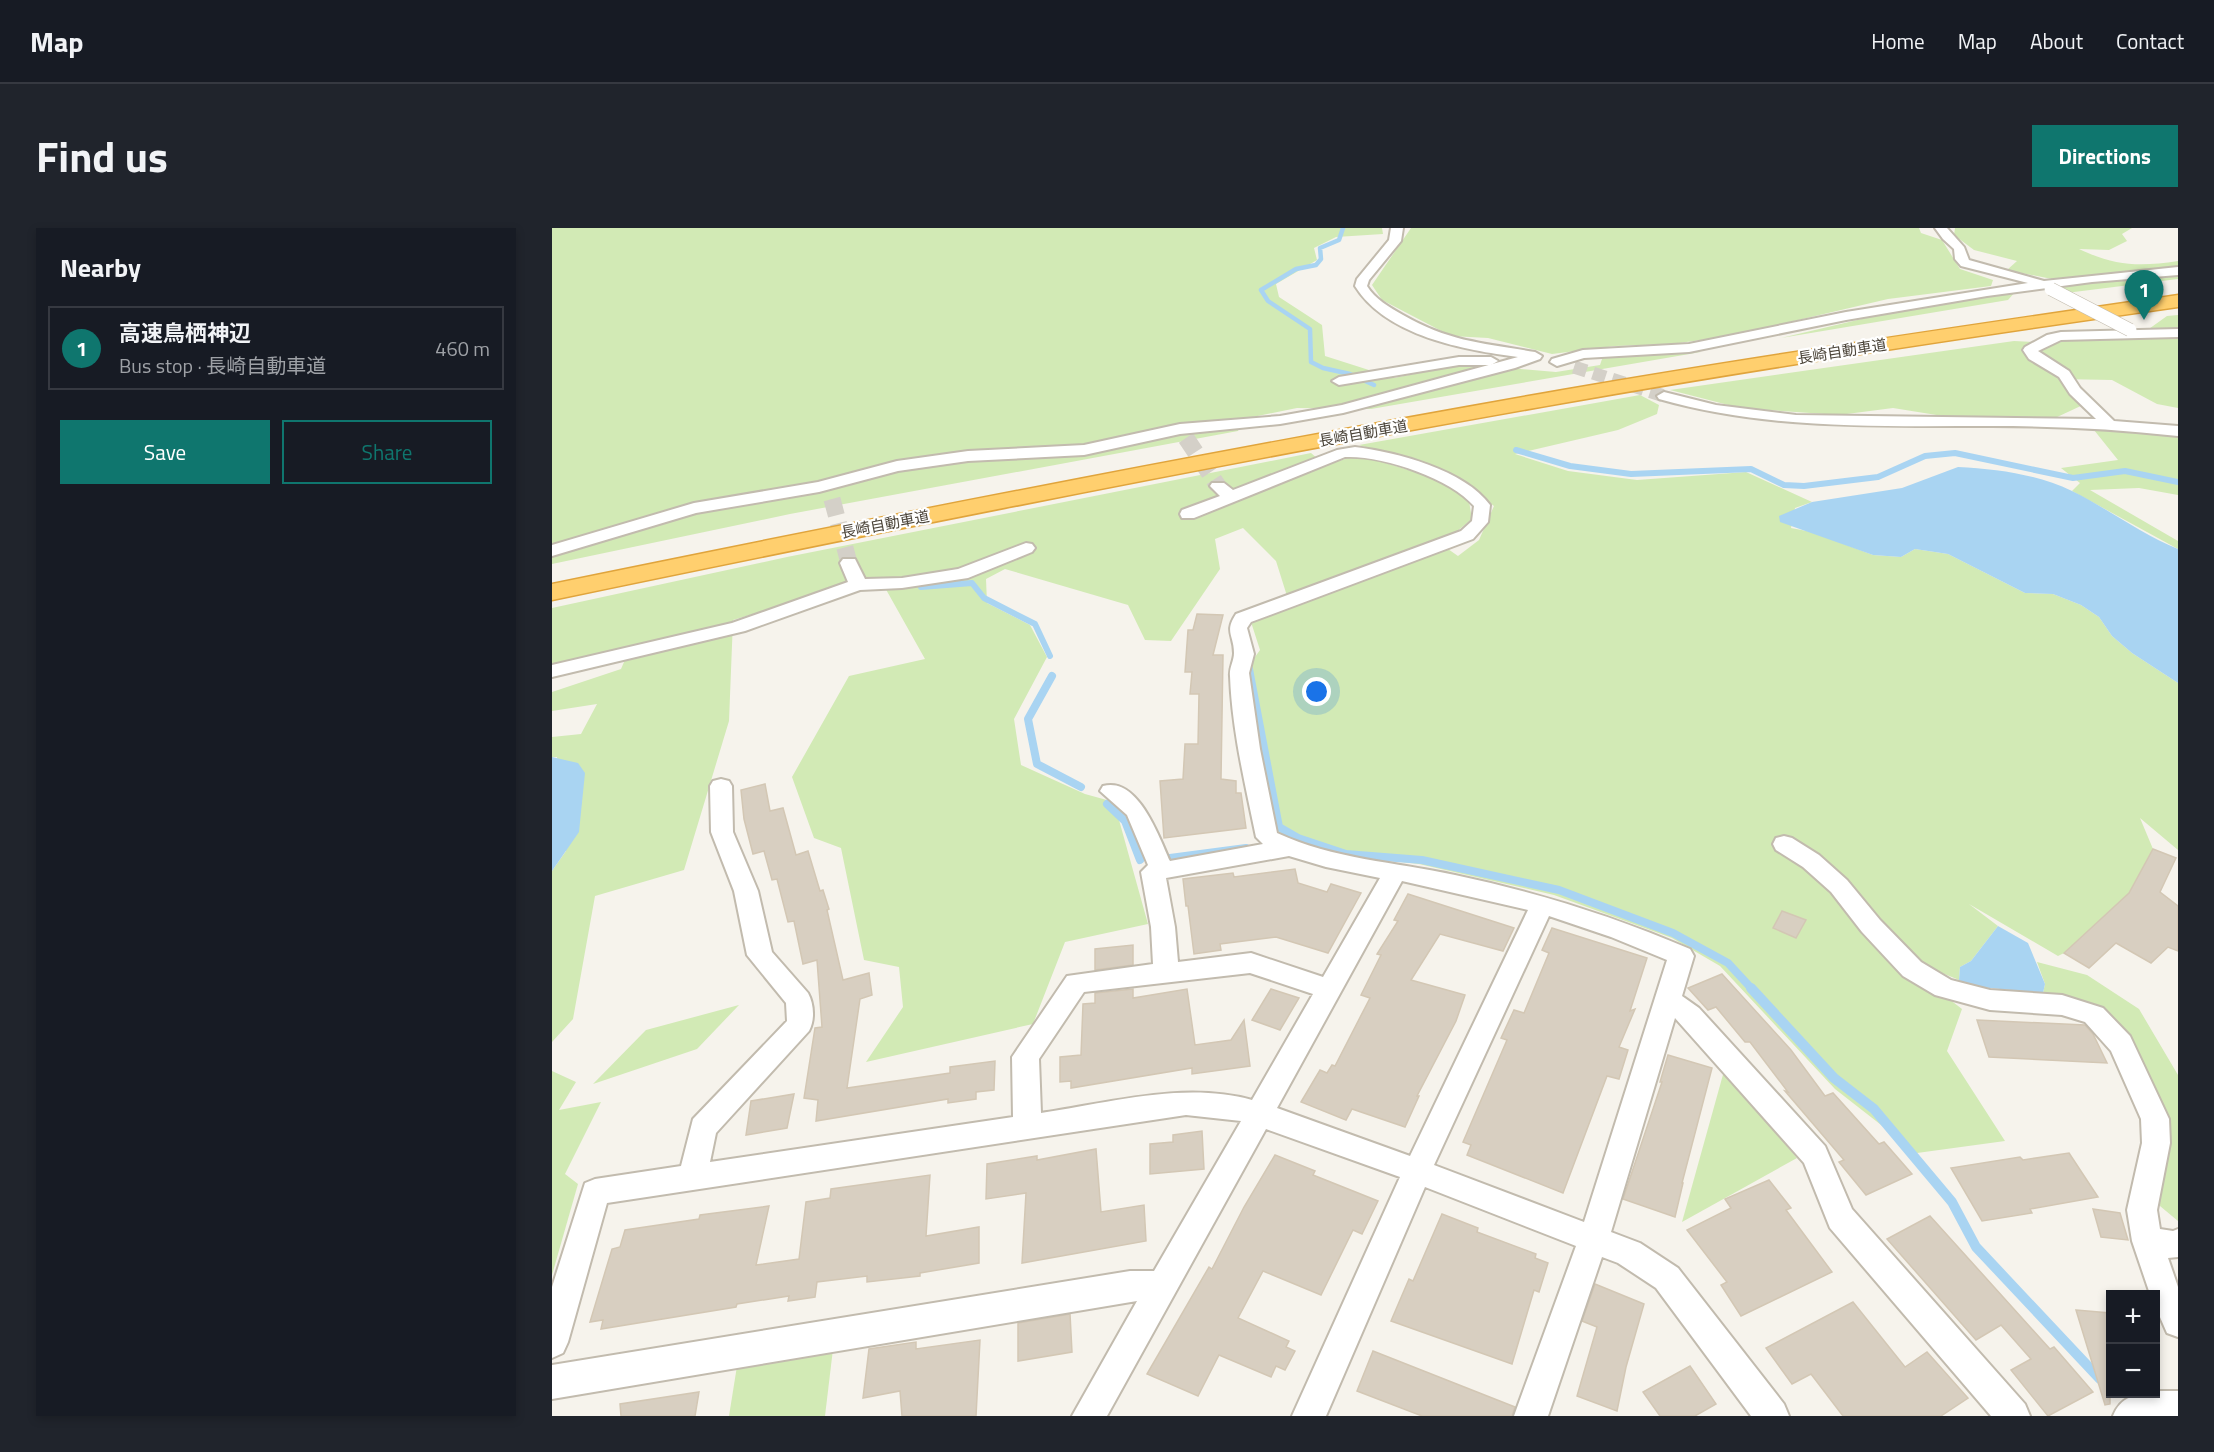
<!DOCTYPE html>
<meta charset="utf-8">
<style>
body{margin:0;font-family:"Titillium Web","Noto Sans JP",sans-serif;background:#20242c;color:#f1f3f6}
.controls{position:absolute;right:18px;bottom:18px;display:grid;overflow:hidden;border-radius:0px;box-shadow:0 3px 9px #0003}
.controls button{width:54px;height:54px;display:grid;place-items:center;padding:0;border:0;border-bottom:2px solid #363941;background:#171b24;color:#f1f3f6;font:30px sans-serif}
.you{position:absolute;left:765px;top:464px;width:21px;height:21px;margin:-15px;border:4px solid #fff;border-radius:50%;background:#1a73e8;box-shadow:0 0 0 9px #1a73e833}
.badge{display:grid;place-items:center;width:39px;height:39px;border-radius:50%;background:#0f766e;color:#fff;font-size:20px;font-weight:700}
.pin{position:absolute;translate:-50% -50px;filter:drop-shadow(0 2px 3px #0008)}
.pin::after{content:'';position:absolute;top:32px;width:21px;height:18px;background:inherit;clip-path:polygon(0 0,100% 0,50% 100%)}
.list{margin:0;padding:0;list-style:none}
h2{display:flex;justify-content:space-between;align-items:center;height:78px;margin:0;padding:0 24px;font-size:26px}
h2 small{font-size:20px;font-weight:400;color:#9ea1a6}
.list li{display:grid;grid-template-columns:39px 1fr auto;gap:18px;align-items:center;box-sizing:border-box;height:84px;margin:0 12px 12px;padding:0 12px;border:2px solid #363941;border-radius:0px}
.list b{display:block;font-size:22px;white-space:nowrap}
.list p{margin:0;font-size:20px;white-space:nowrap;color:#9ea1a6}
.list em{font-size:20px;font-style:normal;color:#9ea1a6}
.actions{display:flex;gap:12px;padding:18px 24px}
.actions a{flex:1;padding:14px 0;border:2px solid #0f766e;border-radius:0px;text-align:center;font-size:21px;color:#0f766e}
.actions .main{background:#0f766e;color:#fff}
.map{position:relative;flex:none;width:1626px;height:1188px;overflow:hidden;border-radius:0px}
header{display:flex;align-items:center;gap:36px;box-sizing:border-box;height:84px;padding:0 30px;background:#171b24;border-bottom:2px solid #363941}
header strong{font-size:28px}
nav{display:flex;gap:33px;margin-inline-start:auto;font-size:21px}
.intro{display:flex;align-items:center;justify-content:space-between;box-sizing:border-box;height:144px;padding:0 36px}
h1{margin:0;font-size:42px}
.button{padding:15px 27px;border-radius:0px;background:#0f766e;color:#fff;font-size:21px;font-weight:700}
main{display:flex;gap:36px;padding:0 36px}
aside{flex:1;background:#171b24;border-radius:0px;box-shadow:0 3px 9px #0003}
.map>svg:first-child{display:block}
.green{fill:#d2eab5}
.water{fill:#a9d4f2}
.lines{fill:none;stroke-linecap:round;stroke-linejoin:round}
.stream-far3{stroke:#a9d4f2;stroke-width:4.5}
.stream-far2{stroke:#a9d4f2;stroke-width:6}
.stream-far1{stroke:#a9d4f2;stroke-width:8}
.stream{stroke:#a9d4f2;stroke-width:10}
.building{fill:#d8cfc1;stroke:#d3c7b4;stroke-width:1.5}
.street-tunnel-far1{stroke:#d4d0c8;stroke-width:13;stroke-dasharray:13 7;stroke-linecap:butt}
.street-tunnel{stroke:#d4d0c8;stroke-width:17;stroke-dasharray:17 8;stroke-linecap:butt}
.street-casing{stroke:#c2bbae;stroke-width:4}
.highway-casing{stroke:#e0a43c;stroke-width:3}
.street{fill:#fff;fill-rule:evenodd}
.highway{fill:#ffcf6e;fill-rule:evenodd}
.street-bridge-casing{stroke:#c2bbae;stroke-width:14;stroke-linecap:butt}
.street-bridge{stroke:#fff;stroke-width:13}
.labels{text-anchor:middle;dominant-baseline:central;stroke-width:4.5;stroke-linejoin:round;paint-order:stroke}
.far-street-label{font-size:15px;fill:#4b4439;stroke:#fff}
</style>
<header>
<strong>Map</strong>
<nav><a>Home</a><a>Map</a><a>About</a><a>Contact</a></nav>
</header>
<div class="intro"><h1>Find us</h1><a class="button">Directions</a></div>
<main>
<aside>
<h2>Nearby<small></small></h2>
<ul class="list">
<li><span class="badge">1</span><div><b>高速鳥栖神辺</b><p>Bus stop · 長崎自動車道</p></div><em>460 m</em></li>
</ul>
<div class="actions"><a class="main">Save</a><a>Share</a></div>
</aside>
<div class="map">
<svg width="1626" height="1188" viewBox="0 0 1626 1188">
<rect width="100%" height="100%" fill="#f6f3ec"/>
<g class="green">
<path d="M 0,0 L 830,0 L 831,6 L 784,9 L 762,20 L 765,32 L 724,56 L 727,69 L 770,97 L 773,128 L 842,150 L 912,136 L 1004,144 L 1048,137 L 1051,128 L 1149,124 L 819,181 L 745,180 L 691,191 L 686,203 L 238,286 L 0,336 Z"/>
<path d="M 859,0 L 1367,0 L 1369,5 L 1390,12 L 1408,41 L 1441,52 L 1439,58 L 1336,71 L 1178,108 L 1120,116 L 1063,118 L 1000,126 L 936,110 L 899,108 L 830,72 L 820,57 Z"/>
<path d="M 1403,0 L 1580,0 L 1570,6 L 1575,13 L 1557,22 L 1527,21 C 1563,38 1587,39 1626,33 L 1626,39 L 1500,51 L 1455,42 L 1465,33 L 1422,22 L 1402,7 Z"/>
<path d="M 1626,46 L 1626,51 L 1514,65 L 1503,58 Z"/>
<path d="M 1463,64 L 1456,72 L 1229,110 L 1352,81 Z"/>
<path d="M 1626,87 L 1626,180 L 1605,176 L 1560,152 L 1507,151 L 1533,176 L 1503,190 L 1397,189 L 1341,180 L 1287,187 L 1188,180 L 1118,162 L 1462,113 L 1505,115 L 1531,109 L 1587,108 L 1615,88 Z"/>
<path d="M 1088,167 L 1107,177 L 1105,186 L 1066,202 L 963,226 L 1016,243 L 1085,252 L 1194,244 L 1260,274 L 1243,280 L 1239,300 L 1260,304 L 1321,327 L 1349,329 L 1363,321 L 1396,326 L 1473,365 L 1501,366 L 1529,377 L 1547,389 L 1560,408 L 1580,425 L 1626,455 L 1626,622 L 1588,590 L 1601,621 L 1577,665 L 1512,725 L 1506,728 L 1417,676 L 1446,698 L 1419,733 L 1408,739 L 1407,752 L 1332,721 L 1410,781 L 1395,823 L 1453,913 L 1365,925 L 1283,861 L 1168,738 L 1120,710 L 1002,667 L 867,636 L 796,628 L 721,606 L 693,443 L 708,422 L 699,394 L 896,321 L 906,328 L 927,312 L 942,278 L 897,245 L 807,217 Z"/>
<path d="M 1542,202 L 1626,207 L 1626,267 L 1587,260 L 1538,262 L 1626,313 L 1626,321 L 1520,263 L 1528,255 L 1509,240 L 1566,232 Z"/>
<path d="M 759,225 L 773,237 L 807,227 L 883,250 L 917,273 L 920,291 L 904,304 L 735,368 L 724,333 L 691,300 L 663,311 L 668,341 L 619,413 L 593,412 L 576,377 L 453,341 L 434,351 L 435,375 L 478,397 L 495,429 L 462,491 L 469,537 L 533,566 L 562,574 L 596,696 L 513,714 L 481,796 L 314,834 L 351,779 L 347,739 L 312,732 L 289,620 L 262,610 L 240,549 L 297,448 L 373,431 L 327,349 L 181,392 L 177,493 L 132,642 L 43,668 L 21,791 L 0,814 L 0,643 L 14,623 L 5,529 L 0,529 L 0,509 L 29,506 L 45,476 L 0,483 L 0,464 L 69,441 L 78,420 L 0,436 L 0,380 L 235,329 Z"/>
<path d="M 1485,734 L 1535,747 L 1587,781 L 1626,847 L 1626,993 L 1602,973 L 1619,913 L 1581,817 L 1544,781 L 1491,765 L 1493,756 Z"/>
<path d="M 187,777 L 145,821 L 41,856 L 94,802 Z"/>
<path d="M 0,843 L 24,854 L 7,882 L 49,874 L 13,946 L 26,956 L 0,1047 Z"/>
<path d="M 1172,843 L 1245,930 L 1130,994 Z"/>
<path d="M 281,1121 L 273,1188 L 177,1188 L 185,1138 Z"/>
</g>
<g class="water">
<path d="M 1406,239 C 1445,241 1484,246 1520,263 C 1555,280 1589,306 1626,321 L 1626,455 L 1580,425 L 1560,408 L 1547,389 L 1529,377 L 1501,366 L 1473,365 L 1396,326 L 1363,321 L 1349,329 L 1321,327 L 1228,294 L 1227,288 L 1260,274 L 1350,260 Z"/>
<path d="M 0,529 L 26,535 L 33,545 L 27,604 L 0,643 Z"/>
<path d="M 1446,698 L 1476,715 L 1493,756 L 1491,765 L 1417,758 L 1407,752 L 1408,739 L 1419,733 Z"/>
</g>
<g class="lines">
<path class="stream-far3" d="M 791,0 L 787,12 L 768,20 L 769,31 L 764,37 L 744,41 L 709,62 L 716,73 L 758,101 L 759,134 L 771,140 L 798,146 L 822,157"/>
<g class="stream-far2">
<path d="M 964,222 L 1018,238 L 1079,246 L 1199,241 L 1232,257 L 1252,258 L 1326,249 L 1373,228 L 1403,225 L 1521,250 L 1573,243 L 1626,254"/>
<path d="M 369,359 L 420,355 L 432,370 L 483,396 L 498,428"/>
</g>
<g class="stream-far1">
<path d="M 697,441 L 727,599 L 746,610 L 794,626 L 870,632 L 1007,662 L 1121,705 L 1176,735 L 1200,761"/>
<path d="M 500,448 L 476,491 L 485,536 L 529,559"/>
<path d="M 555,576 L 573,593 L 588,632"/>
<path d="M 618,630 L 694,620"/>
</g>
<path class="stream" d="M 1199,760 L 1282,850 L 1322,881 L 1400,974 L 1424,1019 L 1548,1151 L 1558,1156"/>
</g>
<g class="building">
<path d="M 645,386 L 671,387 L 661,427 L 671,427 L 669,551 L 684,553 L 684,565 L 689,565 L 694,600 L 612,610 L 608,553 L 631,551 L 633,516 L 646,516 L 647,466 L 638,466 L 640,444 L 633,444 L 636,402 L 641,402 Z"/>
<path d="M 213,556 L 218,583 L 231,580 L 244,627 L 256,623 L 268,663 L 271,662 L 277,681 L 275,682 L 291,752 L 317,745 L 320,767 L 308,771 L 295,860 L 398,845 L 398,839 L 443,833 L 442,862 L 424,864 L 424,871 L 396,875 L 396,871 L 264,893 L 266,872 L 252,870 L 263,800 L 270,799 L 265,732 L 251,736 L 242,693 L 236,694 L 225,651 L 220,652 L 212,623 L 201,626 L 192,591 L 189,562 Z"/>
<path d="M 1601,621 L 1624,630 L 1608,664 L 1626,678 L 1626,723 L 1616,719 L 1599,735 L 1564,715 L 1537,740 L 1512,725 L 1577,665 Z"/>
<path d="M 743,641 L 746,655 L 775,664 L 779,656 L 809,665 L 776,725 L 724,709 L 668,716 L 669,722 L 642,726 L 636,678 L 634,678 L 631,651 L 681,645 L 682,649 Z"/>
<path d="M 856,666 L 962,700 L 951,723 L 888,706 L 859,752 L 913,767 L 904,793 L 865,868 L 867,868 L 853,899 L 800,881 L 794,892 L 749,874 L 768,842 L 775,845 L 780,837 L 783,838 L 818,770 L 809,767 L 829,727 L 825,726 L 846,693 L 842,692 Z"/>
<path d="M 1230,683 L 1254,692 L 1244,710 L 1221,700 Z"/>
<path d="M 1000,700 L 1095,730 L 1078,783 L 1083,781 L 1067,819 L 1076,822 L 1067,851 L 1055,848 L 1011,965 L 915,927 L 919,917 L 911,914 L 955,812 L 949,810 L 962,782 L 972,785 L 997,725 L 990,722 Z"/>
<path d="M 581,717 L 581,737 L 543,742 L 543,721 Z"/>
<path d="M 1170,746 L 1239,822 L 1273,868 L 1281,865 L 1327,916 L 1332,914 L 1360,946 L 1314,967 L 1287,934 L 1292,932 L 1233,863 L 1236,864 L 1198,814 L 1193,814 L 1164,779 L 1156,782 L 1136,760 Z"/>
<path d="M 581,761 L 581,770 L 635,761 L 643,817 L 679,812 L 692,792 L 698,838 L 640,846 L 640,840 L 519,860 L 519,853 L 508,854 L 508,829 L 529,827 L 531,776 L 543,775 L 543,765 Z"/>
<path d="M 719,761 L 747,770 L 728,802 L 700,792 Z"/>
<path d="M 1425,792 L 1533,797 L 1541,806 L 1555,835 L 1437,829 Z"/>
<path d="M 1116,827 L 1160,840 L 1130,955 L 1131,955 L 1123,989 L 1071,971 L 1110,854 L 1108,854 Z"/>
<path d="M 242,866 L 235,900 L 194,907 L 199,873 Z"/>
<path d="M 650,903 L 652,941 L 598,946 L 598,916 L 621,914 L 621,907 Z"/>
<path d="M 544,921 L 549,984 L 592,977 L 594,1013 L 470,1035 L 474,965 L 434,971 L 435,936 L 485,928 L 485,932 Z"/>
<path d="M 1517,925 L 1546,969 L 1478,981 L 1480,985 L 1430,993 L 1399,940 L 1468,929 L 1471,932 Z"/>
<path d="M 723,927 L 763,943 L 761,947 L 826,973 L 810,1006 L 801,1002 L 769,1067 L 711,1043 L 686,1090 L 737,1113 L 734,1119 L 743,1123 L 733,1142 L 724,1138 L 719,1149 L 667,1127 L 646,1168 L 595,1146 L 657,1039 L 660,1041 L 692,979 Z"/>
<path d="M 378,947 L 374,1008 L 427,999 L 427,1035 L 368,1045 L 368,1048 L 315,1054 L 315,1048 L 265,1054 L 263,1069 L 236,1073 L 237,1068 L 185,1076 L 184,1079 L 49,1101 L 51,1092 L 38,1094 L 60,1021 L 68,1019 L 73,1002 L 147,991 L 148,987 L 217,978 L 204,1037 L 247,1031 L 254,974 L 278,970 L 279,961 Z"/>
<path d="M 1217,952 L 1239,980 L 1234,982 L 1280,1044 L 1189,1088 L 1169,1057 L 1175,1054 L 1135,1002 L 1179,980 L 1173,971 Z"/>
<path d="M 1541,981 L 1568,985 L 1576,1012 L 1549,1009 Z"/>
<path d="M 890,986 L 926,1000 L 925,1004 L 984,1026 L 983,1030 L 996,1035 L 987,1064 L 982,1062 L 960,1136 L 839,1093 L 857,1051 L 861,1053 Z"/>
<path d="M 1378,988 L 1498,1121 L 1502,1119 L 1541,1164 L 1496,1188 L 1459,1142 L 1479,1131 L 1449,1097 L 1424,1112 L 1335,1011 Z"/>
<path d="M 1043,1056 L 1092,1076 L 1074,1139 L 1065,1183 L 1025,1168 L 1045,1099 L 1030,1093 Z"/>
<path d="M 1301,1074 L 1353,1139 L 1375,1124 L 1416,1170 L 1389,1188 L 1291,1188 L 1259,1146 L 1240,1156 L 1214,1120 Z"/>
<path d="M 1524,1082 L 1558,1085 L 1558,1176 L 1553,1177 Z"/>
<path d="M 518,1086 L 520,1124 L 466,1133 L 466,1095 Z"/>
<path d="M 428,1112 L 424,1188 L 350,1188 L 348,1163 L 311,1170 L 317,1121 L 364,1114 L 364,1121 Z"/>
<path d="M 821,1123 L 963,1179 L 960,1188 L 870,1188 L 805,1163 Z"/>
<path d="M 1138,1138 L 1164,1176 L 1143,1188 L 1108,1188 L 1091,1164 Z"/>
<path d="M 147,1164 L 143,1188 L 69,1188 L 68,1176 Z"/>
</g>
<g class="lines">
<path class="street-tunnel-far1" d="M 1022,139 L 1112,168"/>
<g class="street-tunnel">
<path d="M 634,210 L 666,258"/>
<path d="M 280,271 L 297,335"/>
</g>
<defs>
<g id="street">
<path d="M 839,0 L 851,0 L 849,13 L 817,52 L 815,58 C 823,71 837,79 851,87 C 898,114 931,115 983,124 L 990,128 L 988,131 L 963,140 L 791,185 L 728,196 L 628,206 L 532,227 L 416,233 L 346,243 L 267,264 L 144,285 L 0,328 L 0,317 L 142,275 L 266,254 L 345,233 L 416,223 L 532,217 L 628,196 L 728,188 L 790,177 L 966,129 C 912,122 834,108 803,58 L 805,51 L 837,12 Z"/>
<path d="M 1383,0 L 1395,0 L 1412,19 L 1417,32 L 1492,53 L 1626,39 L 1626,47 L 1540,54 L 1435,68 L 1294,92 L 1137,124 L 1032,130 L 1005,138 L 998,134 L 1000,131 L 1031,122 L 1137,116 L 1294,84 L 1476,55 L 1409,38 L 1403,31 L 1402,21 L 1391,11 Z"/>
<path d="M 1626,101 L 1626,109 L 1509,112 L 1486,123 L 1517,143 L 1528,160 L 1562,193 L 1626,198 L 1626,208 C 1564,201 1503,198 1440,198 C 1328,198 1216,202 1107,171 L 1105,168 L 1112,164 L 1164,177 L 1244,187 L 1544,191 L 1518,166 L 1507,149 L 1477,131 L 1471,122 L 1473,119 L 1495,107 L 1509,104 Z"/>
<path d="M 907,129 L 939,129 L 946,133 L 939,137 L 907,137 L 787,157 L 780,153 L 787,149 Z"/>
<path d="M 803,219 C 844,224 913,242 938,277 L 936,294 L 921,311 L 699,394 L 695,400 L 702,426 L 697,445 L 708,521 L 725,605 C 781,631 843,634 903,647 C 984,664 1061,688 1138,721 L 1142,728 L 1130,768 L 1147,780 L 1273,918 L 1300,981 L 1473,1176 L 1478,1188 L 1439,1188 L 1278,1000 L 1252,935 L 1123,790 L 1059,1004 L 1088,1015 L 1126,1040 L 1232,1176 L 1237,1188 L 1199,1188 L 1104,1060 L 1066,1035 L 1050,1029 L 996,1188 L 962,1188 L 1024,1018 L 873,959 L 774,1188 L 740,1188 L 848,949 L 714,901 L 555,1188 L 520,1188 L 585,1073 L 0,1171 L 0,1137 L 578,1043 L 602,1043 L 689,893 L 634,887 L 55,975 L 16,1114 L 11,1125 L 0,1130 L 0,1059 L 33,955 L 43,951 L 129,938 L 141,891 L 235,793 L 234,775 L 195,727 L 182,663 L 159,604 L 158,558 L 161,553 L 169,551 L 177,553 L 180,558 L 181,604 L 206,663 L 220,724 L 256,765 C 262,776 263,792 257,803 L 164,905 L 158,934 L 461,889 L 460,829 L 515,748 L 601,736 L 599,699 L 589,644 L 596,637 L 575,587 L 548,563 L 551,558 C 586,548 607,609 618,633 L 711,616 L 704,609 C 693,556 680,502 678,448 C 677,440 682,433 682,425 C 682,407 672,404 684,386 L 909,303 L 920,293 L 922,278 C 898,250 829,227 793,229 L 642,290 L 630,290 L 628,286 L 630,282 L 668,268 L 658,258 L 660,255 L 672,255 L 681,262 L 785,222 ZM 737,628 L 774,639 L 828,650 L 771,749 L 699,725 L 626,734 L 623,699 L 614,650 ZM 850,653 L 976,682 L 858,928 L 725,880 ZM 997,688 L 1059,709 L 1115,732 L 1032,994 L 882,937 ZM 698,745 L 761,766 L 700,872 C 633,853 557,875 489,885 L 487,831 L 532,764 Z"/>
<path d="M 474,315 L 480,316 L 483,320 L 480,324 L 416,350 L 350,360 L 308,362 L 193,403 L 0,449 L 0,437 L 180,395 L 296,354 L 288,335 L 291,331 L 303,331 L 313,351 L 350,350 L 406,341 Z"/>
<path d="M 1232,608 L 1240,610 L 1267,627 L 1295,652 L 1328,692 L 1369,734 L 1399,752 L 1438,762 L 1510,767 L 1551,780 L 1578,808 L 1617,891 L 1618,915 L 1605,982 L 1608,1001 L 1621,1003 L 1626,1001 L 1626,1029 L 1616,1030 L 1626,1059 L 1626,1109 L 1615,1105 L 1604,1080 L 1604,1066 L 1598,1066 L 1580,1013 L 1575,982 L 1590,915 L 1589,891 L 1559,823 L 1533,794 L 1510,787 L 1438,782 L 1383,767 L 1351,748 L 1310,704 L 1279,664 L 1251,639 L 1224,622 L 1221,616 L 1224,610 Z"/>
<path d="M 1604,1163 L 1626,1163 L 1626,1188 L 1561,1188 C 1569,1168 1583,1166 1604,1166 Z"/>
</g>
<path id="highway" d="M 1626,67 L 1626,79 C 1421,108 1215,139 1011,175 C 673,234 336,302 0,372 L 0,356 C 336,287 673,221 1011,162 C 1215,127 1421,97 1626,67 Z"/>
</defs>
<use href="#street" class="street-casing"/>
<use href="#highway" class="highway-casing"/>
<use href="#street" class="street"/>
<use href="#highway" class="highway"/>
<defs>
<path id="street-bridge" d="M 1499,61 L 1578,102"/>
</defs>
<use href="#street-bridge" class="street-bridge-casing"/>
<use href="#street-bridge" class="street-bridge"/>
</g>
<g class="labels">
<g class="far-street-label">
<text transform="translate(1290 123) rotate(-9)">長崎自動車道</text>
<text transform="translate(811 205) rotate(-10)">長崎自動車道</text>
<text transform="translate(333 296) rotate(-11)">長崎自動車道</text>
</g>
</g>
</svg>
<div class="controls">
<button>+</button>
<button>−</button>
</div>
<div class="you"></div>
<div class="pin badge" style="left:1592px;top:92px">1</div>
</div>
</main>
